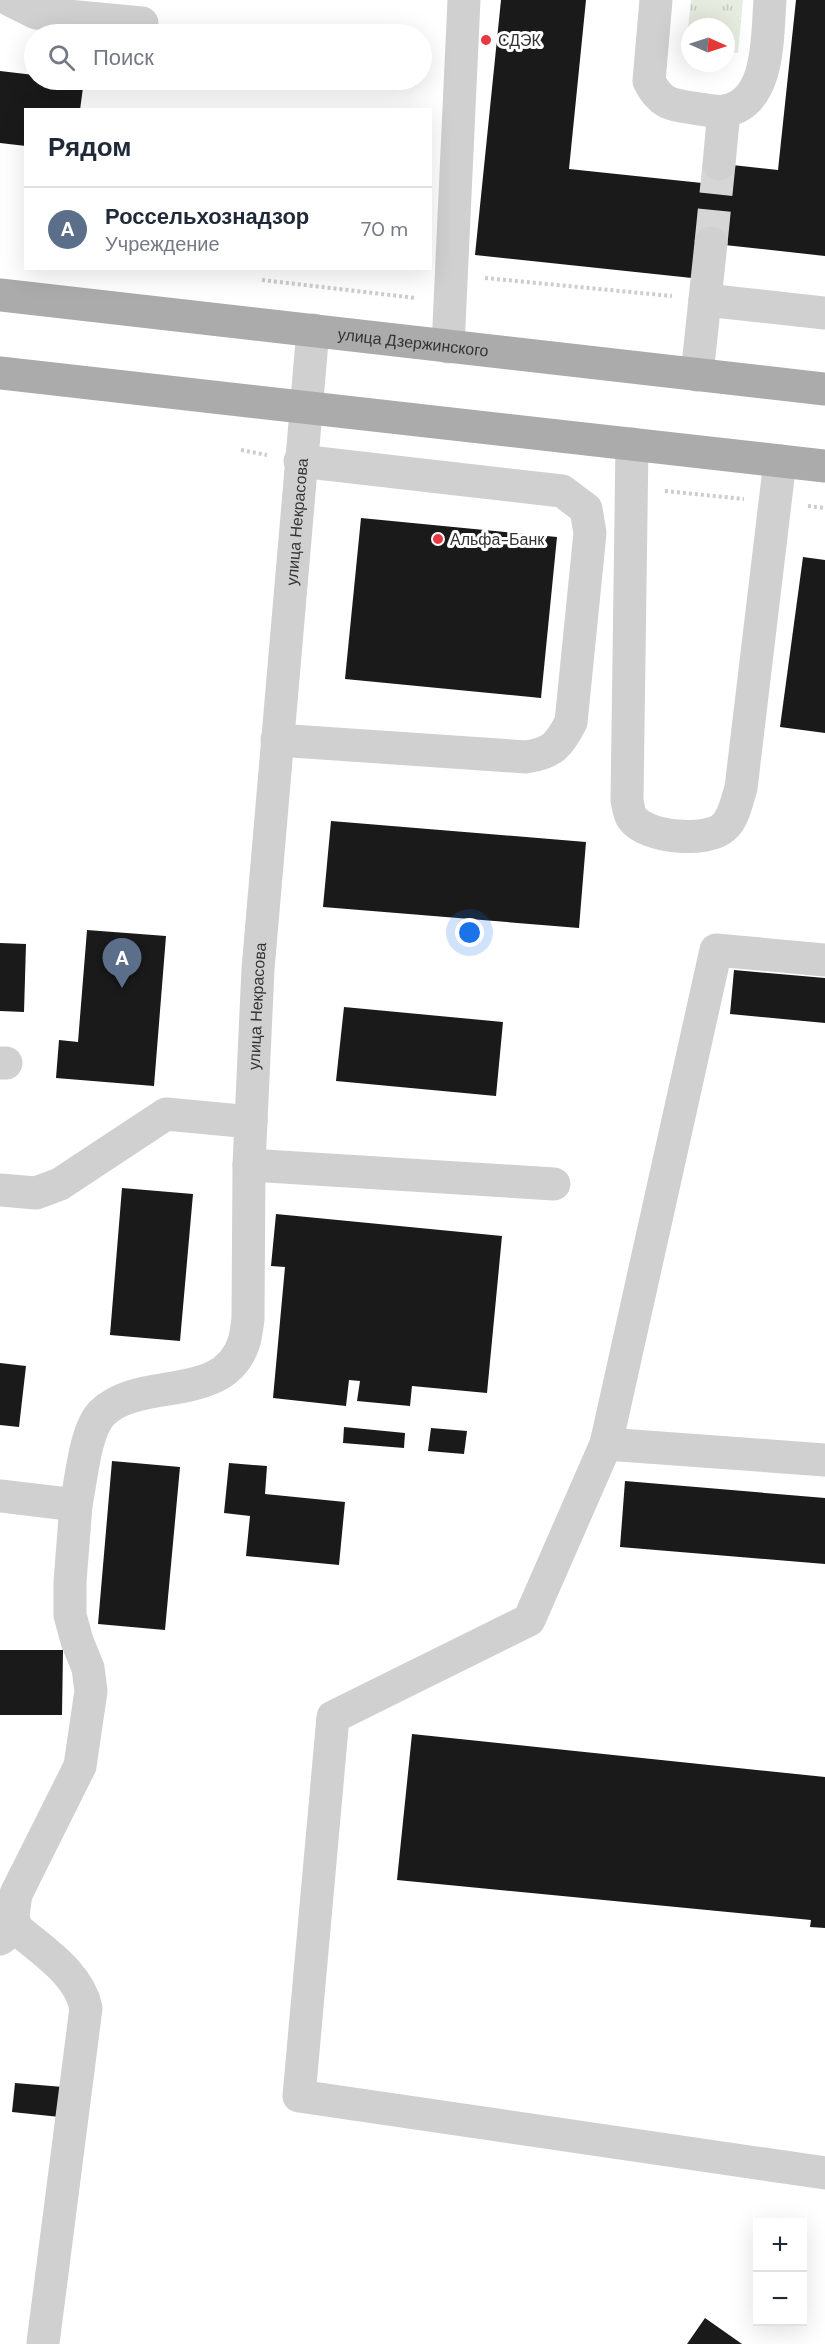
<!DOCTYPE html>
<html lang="ru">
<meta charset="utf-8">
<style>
body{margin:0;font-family:"DM Sans",sans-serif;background:#f6f6f7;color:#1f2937}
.controls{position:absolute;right:18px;bottom:18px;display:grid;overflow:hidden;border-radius:0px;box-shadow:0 6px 24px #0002}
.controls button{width:54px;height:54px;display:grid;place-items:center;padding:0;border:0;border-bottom:2px solid #e0e1e3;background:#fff;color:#1f2937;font:30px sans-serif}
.compass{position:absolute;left:681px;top:18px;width:54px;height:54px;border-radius:50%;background:#fff;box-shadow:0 6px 24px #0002;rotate:93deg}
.you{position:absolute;left:470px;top:933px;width:21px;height:21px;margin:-15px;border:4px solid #fff;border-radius:50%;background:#1a73e8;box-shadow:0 0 0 9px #1a73e833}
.badge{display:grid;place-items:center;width:39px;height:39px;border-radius:50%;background:#ea580c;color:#fff;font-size:20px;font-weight:700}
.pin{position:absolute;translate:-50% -50px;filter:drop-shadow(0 2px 3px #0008)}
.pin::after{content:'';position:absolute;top:32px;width:21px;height:18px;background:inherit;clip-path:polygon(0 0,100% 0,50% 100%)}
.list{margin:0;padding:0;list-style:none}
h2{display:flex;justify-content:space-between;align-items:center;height:78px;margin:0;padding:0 24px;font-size:26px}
h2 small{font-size:20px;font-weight:400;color:#747a83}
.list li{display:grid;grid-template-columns:39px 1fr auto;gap:18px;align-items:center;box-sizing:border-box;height:84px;padding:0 24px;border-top:2px solid #e0e1e3}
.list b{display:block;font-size:22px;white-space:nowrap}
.list p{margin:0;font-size:20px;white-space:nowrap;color:#747a83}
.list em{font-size:20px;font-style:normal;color:#747a83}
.icon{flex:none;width:33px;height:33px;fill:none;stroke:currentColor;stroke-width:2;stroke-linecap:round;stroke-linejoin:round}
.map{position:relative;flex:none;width:825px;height:2344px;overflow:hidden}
.search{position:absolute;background:#fff;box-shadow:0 6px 24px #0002;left:24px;top:24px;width:408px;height:66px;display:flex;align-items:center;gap:15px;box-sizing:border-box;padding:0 21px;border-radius:33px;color:#747a83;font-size:22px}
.panel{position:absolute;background:#fff;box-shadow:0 6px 24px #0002;left:24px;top:108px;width:408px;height:162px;border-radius:0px}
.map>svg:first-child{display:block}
.park{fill:url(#park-tufts)}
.building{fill:#1a1a1a}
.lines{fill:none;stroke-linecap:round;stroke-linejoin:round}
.minor-tunnel{stroke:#d6d6d6;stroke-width:33;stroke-dasharray:33 16;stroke-linecap:butt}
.path{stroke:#cdcdcd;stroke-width:4;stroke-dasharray:3 3;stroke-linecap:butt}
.minor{stroke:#d0d0d0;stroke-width:33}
.major{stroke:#ababab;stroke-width:33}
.poi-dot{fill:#e63946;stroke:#fff;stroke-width:2}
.labels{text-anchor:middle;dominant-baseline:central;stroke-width:6;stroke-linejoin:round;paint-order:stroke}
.poi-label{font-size:16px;fill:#333;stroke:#fff;text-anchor:start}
.street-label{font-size:16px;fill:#333;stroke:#fff}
</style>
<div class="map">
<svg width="825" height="2344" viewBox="0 0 825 2344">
<defs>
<pattern id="park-tufts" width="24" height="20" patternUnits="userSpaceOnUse" patternTransform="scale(1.5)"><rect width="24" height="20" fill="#e6ecdf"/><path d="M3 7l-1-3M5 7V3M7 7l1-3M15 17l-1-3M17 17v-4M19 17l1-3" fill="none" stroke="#c6cbc0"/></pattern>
</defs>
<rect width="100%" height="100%" fill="#fff"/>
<path class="park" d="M 691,0 L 743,0 L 738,53 L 726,52 L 726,27 L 690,27 L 690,48 L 686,48 Z"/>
<g class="building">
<path d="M 501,0 L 586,0 L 569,169 L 702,183 L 705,162 L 778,170 L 796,0 L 825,0 L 825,256 L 697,242 L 692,278 L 475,255 Z"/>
<path d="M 0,71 L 34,75 L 34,80 L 84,80 L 80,110 L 26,110 L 26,146 L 0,143 Z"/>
<path d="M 361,518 L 557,537 L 541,698 L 345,679 Z"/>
<path d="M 803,557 L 825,560 L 825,733 L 780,727 Z"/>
<path d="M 331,821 L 586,842 L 579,928 L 323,907 Z"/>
<path d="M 87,930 L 166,936 L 154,1086 L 56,1078 L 59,1040 L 78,1042 Z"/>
<path d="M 0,943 L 26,944 L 24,1012 L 0,1011 Z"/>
<path d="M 734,970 L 825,978 L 825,1023 L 730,1014 Z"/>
<path d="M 344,1007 L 503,1022 L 496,1096 L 336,1081 Z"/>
<path d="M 122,1188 L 193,1194 L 180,1341 L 110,1335 Z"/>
<path d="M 276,1214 L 502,1236 L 487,1393 L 412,1386 L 410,1406 L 357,1401 L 360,1381 L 349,1380 L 346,1406 L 273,1398 L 285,1267 L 271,1266 Z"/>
<path d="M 0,1363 L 26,1366 L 19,1427 L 0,1425 Z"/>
<path d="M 344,1427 L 405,1433 L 404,1448 L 343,1443 Z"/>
<path d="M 431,1428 L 467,1431 L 464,1454 L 428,1451 Z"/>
<path d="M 112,1461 L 180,1467 L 165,1630 L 98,1624 Z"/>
<path d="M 229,1463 L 267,1466 L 265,1494 L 345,1502 L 339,1565 L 246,1556 L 250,1516 L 224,1513 Z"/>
<path d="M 625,1481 L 825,1498 L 825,1564 L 620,1547 Z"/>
<path d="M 0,1650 L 63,1650 L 62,1715 L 0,1715 Z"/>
<path d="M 412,1734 L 825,1777 L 825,1928 L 810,1927 L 811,1920 L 397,1880 Z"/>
<path d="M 15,2083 L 63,2087 L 60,2117 L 12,2112 Z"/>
<path d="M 705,2318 L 742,2344 L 687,2344 Z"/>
</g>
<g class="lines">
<path class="minor-tunnel" d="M 711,243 L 719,164"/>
<g class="path">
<path d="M 485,278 L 672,296"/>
<path d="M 262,280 L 416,298"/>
<path d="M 241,450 L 267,455"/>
<path d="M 665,491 L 744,499"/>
<path d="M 808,506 L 825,508"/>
</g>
<g class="minor">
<path d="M 10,0 L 36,13 L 142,23"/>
<path d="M 656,0 L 649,81 C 660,103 670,105 693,108 C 703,109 716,113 725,111 C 771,103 767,35 770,0"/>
<path d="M 719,164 L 724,111"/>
<path d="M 705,300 L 825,313"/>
<path d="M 448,347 L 464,0"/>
<path d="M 697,375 L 711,243"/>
<path d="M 632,444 L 627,800 C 628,805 629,814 632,818 C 646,838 707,843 724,827 C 734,818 737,800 741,788 L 780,461"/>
<path d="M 277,740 L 526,757 C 553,753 559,745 571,722 L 590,533 L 586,509 L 562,491 L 300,461"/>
<path d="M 0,1063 L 6,1063"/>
<path d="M 249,1165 L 554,1184"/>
<path d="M 0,1190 L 36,1193 L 60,1184 L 166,1114 L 251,1122"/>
<path d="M 606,1444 L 716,950 L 825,960"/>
<path d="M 825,1460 L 606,1444 L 529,1620 L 333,1717 L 299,2096 L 825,2173"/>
<path id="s1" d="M 0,1496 L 76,1505 C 81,1481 85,1430 102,1413 C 141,1375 224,1405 244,1342 C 246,1335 247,1327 248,1319 L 249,1165 L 258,969 L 313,330"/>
<path d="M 16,1928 C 42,1951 79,1973 86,2008 L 43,2343"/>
<path d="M 0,1939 L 16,1928 L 13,1916 L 16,1894 L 80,1766 L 91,1691 L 88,1668 L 77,1641 L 70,1615 L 70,1582 L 76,1505"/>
</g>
<g class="major">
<path id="s2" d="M 0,295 L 825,389"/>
<path d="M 0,373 L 825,466"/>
</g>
</g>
<g class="poi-dot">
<circle cx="486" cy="40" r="6"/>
<circle cx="438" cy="539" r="6"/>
</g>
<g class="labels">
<g class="poi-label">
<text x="498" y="40">СДЭК</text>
<text x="450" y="539">Альфа-Банк</text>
</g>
<g class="street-label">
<text stroke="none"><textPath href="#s2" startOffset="416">улица Дзержинского</textPath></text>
<text stroke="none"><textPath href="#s1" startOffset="1162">улица Некрасова</textPath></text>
<text stroke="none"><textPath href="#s1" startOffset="676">улица Некрасова</textPath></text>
</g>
</g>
</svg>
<div class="controls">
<button>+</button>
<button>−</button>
</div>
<svg class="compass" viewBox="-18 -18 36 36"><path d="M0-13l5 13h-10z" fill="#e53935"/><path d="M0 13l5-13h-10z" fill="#747a83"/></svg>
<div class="you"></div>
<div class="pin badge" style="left:122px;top:988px;background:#5c6f8a">A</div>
<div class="search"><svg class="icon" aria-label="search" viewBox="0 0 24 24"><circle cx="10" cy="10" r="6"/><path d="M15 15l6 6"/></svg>Поиск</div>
<section class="panel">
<h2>Рядом<small></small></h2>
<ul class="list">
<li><span class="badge" style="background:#5c6f8a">A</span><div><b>Россельхознадзор</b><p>Учреждение</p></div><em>70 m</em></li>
</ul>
</section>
</div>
